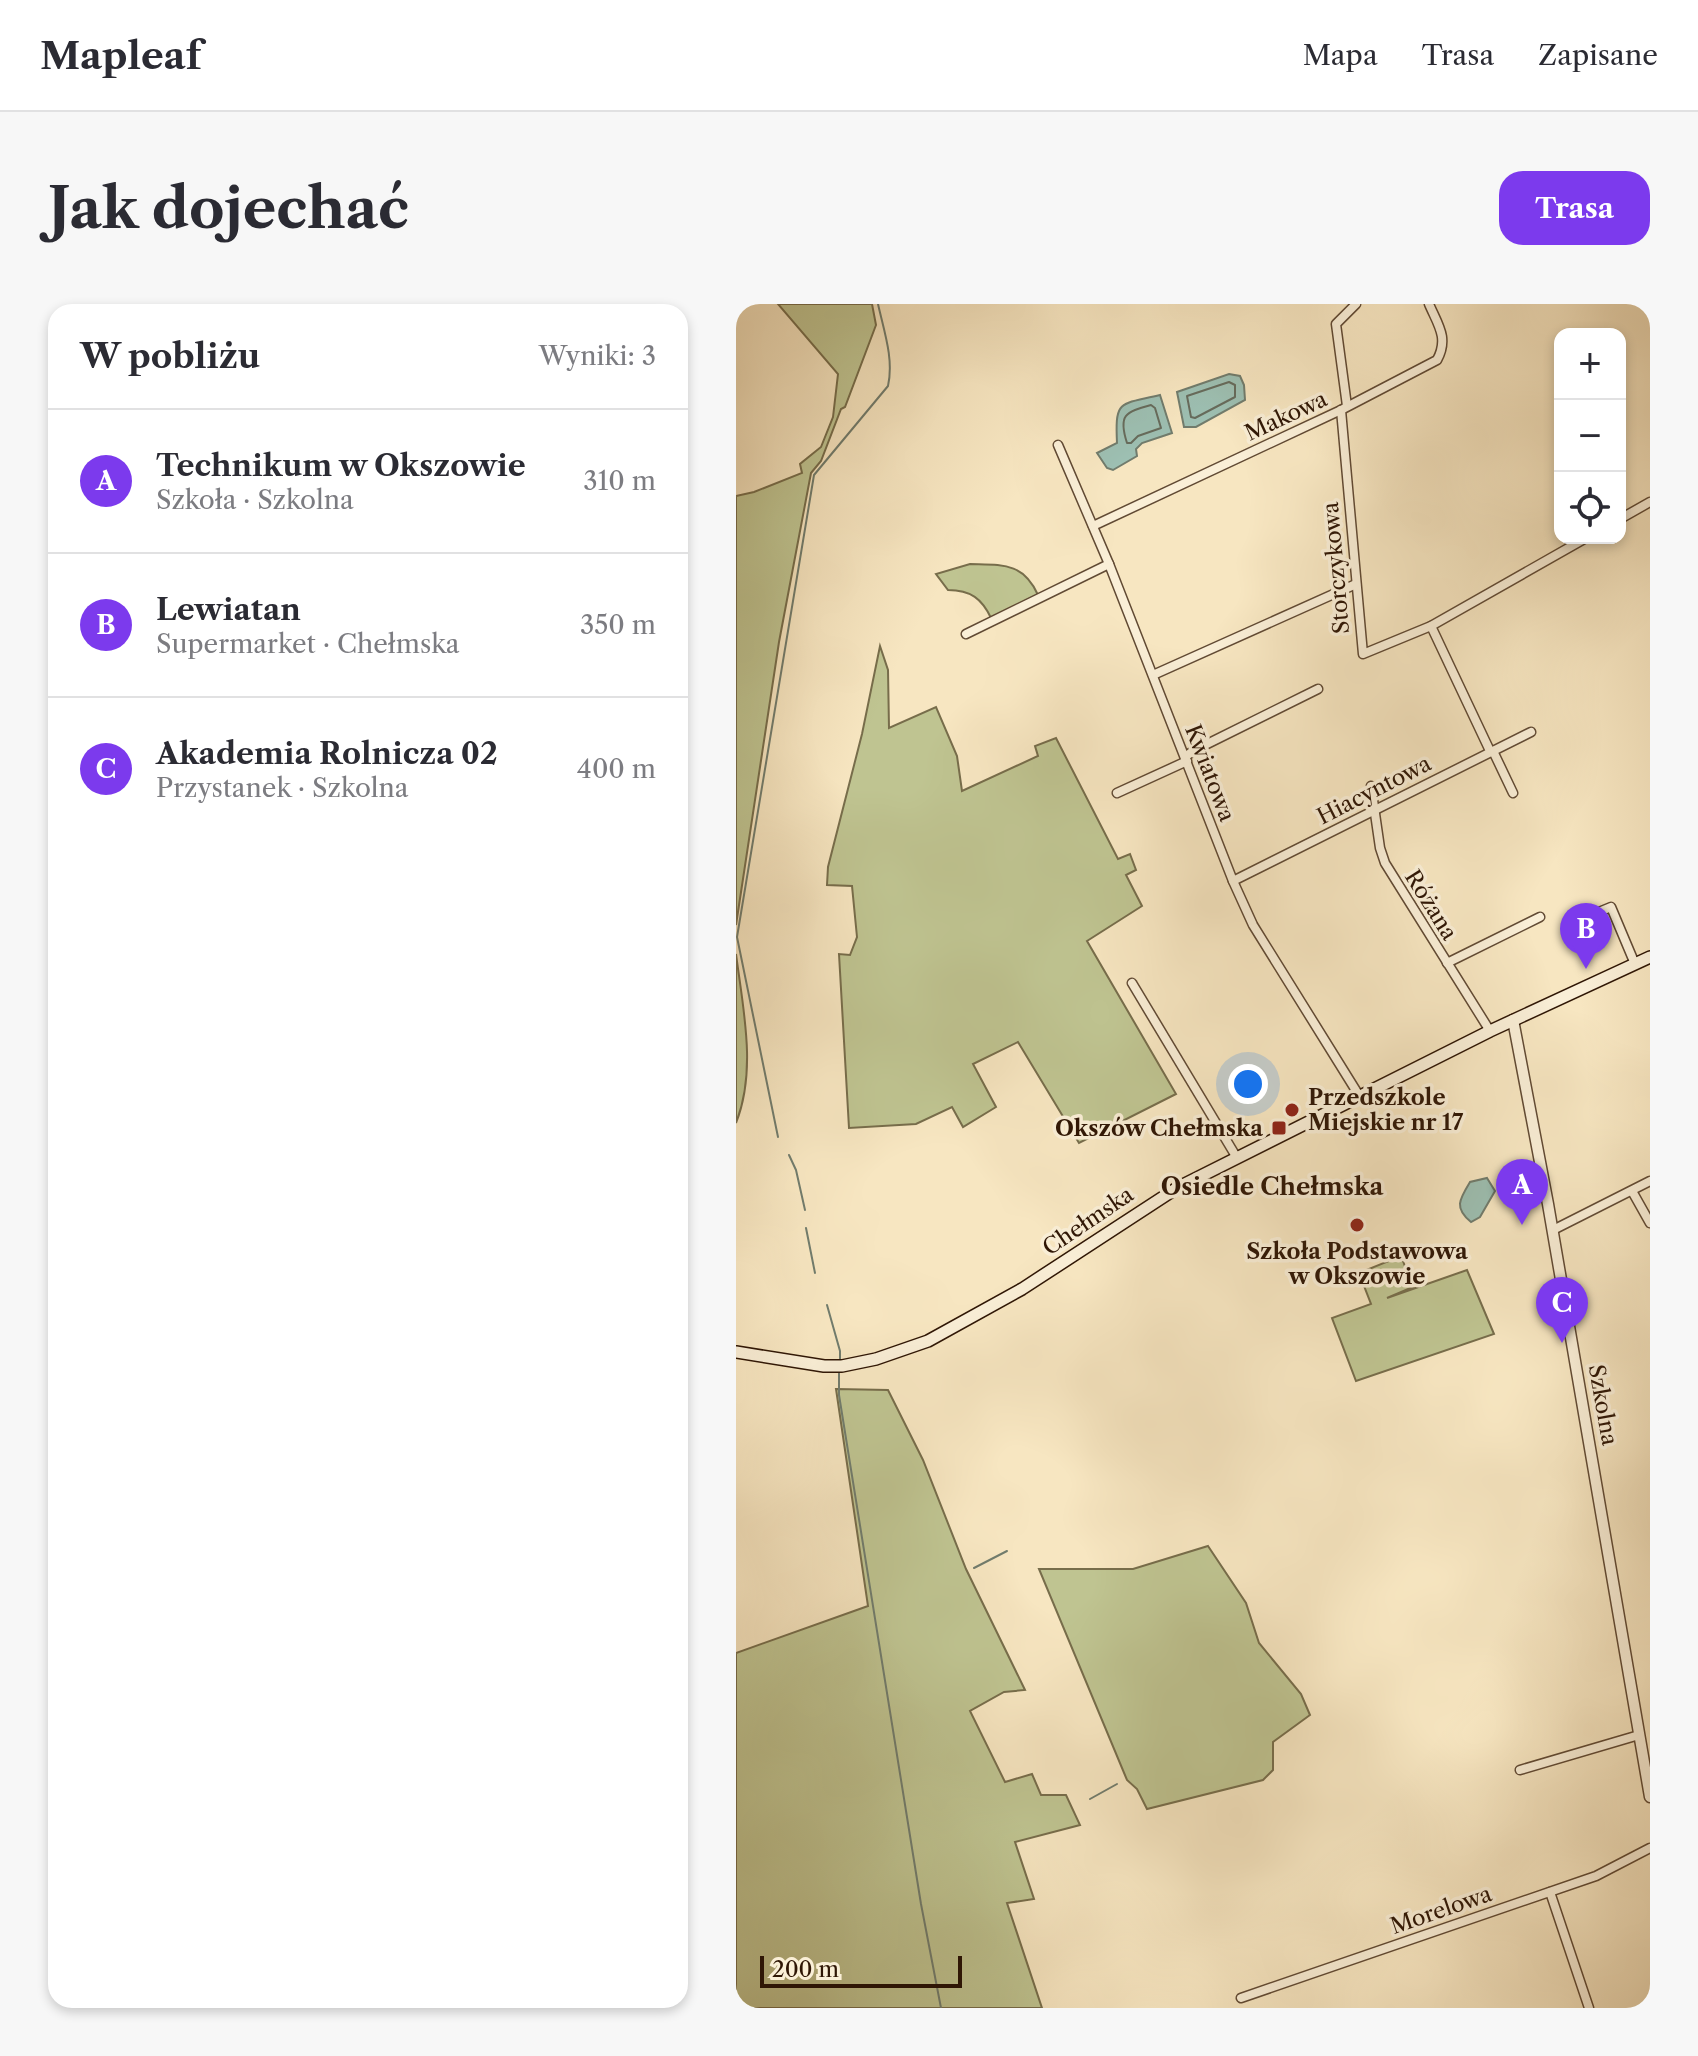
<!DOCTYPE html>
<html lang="pl">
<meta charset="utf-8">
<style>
body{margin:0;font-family:"Libre Caslon Text",serif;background:#f7f7f7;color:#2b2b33}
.controls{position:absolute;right:24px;top:24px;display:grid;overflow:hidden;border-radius:16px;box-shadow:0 4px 12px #0003}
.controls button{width:72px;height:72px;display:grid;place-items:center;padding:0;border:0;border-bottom:2px solid #e1e1e2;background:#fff;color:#2b2b33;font:40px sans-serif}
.scale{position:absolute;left:24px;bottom:20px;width:202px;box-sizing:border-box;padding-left:8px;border:4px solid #2f1605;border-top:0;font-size:22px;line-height:28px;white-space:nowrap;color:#2f1605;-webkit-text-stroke:6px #faefd7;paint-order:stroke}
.you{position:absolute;left:512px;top:780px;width:28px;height:28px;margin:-20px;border:6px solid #fff;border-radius:50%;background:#1a73e8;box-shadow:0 0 0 12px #1a73e833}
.badge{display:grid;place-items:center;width:52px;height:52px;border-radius:50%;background:#7c3aed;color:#fff;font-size:26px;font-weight:700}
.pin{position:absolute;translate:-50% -66px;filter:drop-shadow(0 2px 4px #0008)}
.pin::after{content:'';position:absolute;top:42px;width:28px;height:24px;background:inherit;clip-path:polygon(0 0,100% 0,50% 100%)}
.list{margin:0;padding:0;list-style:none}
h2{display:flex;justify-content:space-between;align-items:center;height:104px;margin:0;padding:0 32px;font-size:34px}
h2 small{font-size:26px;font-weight:400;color:#7c7c81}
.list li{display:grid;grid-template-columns:52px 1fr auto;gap:24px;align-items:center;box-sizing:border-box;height:144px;padding:0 32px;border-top:2px solid #e1e1e2}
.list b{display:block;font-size:30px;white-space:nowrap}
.list p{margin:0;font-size:26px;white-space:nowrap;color:#7c7c81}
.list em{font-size:26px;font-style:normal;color:#7c7c81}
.icon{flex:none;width:44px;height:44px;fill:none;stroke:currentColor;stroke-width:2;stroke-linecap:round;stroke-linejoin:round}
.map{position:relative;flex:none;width:914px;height:1704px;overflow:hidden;border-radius:24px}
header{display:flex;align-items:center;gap:48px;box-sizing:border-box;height:112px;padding:0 40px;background:#fff;border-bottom:2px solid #e1e1e2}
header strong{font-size:38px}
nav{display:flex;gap:44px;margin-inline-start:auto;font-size:28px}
.intro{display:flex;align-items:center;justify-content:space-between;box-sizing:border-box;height:192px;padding:0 48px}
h1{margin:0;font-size:56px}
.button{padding:20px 36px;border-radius:24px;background:#7c3aed;color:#fff;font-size:28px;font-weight:700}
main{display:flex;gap:48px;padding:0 48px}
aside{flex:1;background:#fff;border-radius:24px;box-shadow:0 4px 12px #0003}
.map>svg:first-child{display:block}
.green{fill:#bfc491;stroke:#776d4b;stroke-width:2}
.water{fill:#9dc0b3;stroke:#717c6d;stroke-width:2}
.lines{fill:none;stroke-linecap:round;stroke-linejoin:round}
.shore{stroke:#666b5c;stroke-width:2}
.stream{stroke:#717c6d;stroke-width:2}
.minor-casing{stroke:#614a34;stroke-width:11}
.tertiary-casing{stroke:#614a34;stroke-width:13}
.secondary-casing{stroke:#2f1605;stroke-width:14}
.minor{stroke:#faefd7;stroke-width:8}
.tertiary{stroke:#faefd7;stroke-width:10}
.secondary{stroke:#faefd7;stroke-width:11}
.poi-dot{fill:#8f2418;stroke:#faefd7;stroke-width:3}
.labels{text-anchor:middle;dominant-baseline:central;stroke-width:7;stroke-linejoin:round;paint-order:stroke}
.street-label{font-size:22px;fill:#2f1605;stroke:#faefd7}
.poi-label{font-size:22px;font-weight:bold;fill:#2f1605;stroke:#faefd7;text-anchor:start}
.neighbourhood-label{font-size:24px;font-weight:bold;fill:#2f1605;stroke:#faefd7}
</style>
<header>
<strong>Mapleaf</strong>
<nav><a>Mapa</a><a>Trasa</a><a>Zapisane</a></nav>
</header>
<div class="intro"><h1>Jak dojechać</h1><a class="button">Trasa</a></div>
<main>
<aside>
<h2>W pobliżu<small>Wyniki: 3</small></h2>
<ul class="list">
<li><span class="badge">A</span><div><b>Technikum w Okszowie</b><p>Szkoła · Szkolna</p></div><em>310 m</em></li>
<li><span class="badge">B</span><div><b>Lewiatan</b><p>Supermarket · Chełmska</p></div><em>350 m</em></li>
<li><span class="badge">C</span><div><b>Akademia Rolnicza 02</b><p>Przystanek · Szkolna</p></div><em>400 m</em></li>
</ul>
</aside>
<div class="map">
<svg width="914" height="1704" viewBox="0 0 914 1704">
<rect width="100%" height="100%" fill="#f7e6c1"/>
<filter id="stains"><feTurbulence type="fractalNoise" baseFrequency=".0025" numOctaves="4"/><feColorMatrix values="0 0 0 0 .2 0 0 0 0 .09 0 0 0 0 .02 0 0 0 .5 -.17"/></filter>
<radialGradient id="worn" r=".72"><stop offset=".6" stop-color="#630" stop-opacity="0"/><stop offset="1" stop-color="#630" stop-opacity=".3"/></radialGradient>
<g class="green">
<path d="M 42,0 L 136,0 L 140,21 L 109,103 L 105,105 L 85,157 L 75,169 L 43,338 L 0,621 L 0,192 L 18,188 L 66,169 L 64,160 L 85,143 L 97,113 L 102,70 Z"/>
<path d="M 234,260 C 266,261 287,258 302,291 L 255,314 C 246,295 235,286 212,286 L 200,270 Z"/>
<path d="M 144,342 L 152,366 L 153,424 L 200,403 L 221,452 L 226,487 L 302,452 L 299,442 L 320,434 L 382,555 L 394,550 L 400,566 L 390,571 L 406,602 L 351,637 L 440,790 L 343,839 L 282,738 L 237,760 L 260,803 L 227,823 L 216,803 L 180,820 L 113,824 L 103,650 L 114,651 L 121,633 L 116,582 L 91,581 L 92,563 L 126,430 Z"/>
<path d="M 0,650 C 7,705 21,766 0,819 Z"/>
<path d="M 665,952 L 677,983 L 651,994 L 731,966 L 758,1030 L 620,1077 L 596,1014 L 635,1000 L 623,969 Z"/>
<path d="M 100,1085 L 152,1086 L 187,1156 L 230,1265 L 289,1386 L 268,1388 L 234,1407 L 269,1478 L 296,1470 L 305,1491 L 330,1491 L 344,1521 L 279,1538 L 298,1595 L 271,1599 L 306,1704 L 0,1704 L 0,1349 L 132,1302 Z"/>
<path d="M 472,1242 L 510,1299 L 523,1339 L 565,1390 L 574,1411 L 537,1438 L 537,1466 L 527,1476 L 411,1505 L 401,1485 L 391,1476 L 303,1265 L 397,1265 Z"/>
</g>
<g class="water">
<path d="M 493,70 L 504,72 L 508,81 L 509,96 L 460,123 L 448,123 L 441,88 Z"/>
<path d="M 424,91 L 436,129 L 406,139 L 400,145 L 401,152 L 377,166 L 371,164 L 361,149 L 381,139 C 379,95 383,101 424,91 Z"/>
<path d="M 751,874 L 759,887 L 744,913 L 735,918 C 718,904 723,896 734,878 Z"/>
</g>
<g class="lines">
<g class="shore">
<path d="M 493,78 L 499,81 L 499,93 L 459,114 L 455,113 L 451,92 Z"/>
<path d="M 415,101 L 419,104 L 425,124 L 402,132 L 395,139 L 391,139 C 382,111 389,108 415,101 Z"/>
</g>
<g class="stream">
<path d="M 42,833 L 1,633 L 78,171 L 152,82 C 158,55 148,27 142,0"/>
<path d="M 53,851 L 60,866 L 69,906"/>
<path d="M 70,924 L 79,969"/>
<path d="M 91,1001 L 104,1047 L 104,1055"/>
<path d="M 103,1066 L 103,1091 L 185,1600 L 205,1704"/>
<path d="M 238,1264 L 271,1247"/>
<path d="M 354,1495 L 381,1480"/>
</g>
<defs>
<g id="minor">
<path d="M 611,102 L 600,20 L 620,0"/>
<path d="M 605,106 L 627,350 L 695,322 L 850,234"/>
<path d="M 322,141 L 373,260 L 497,577 L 517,621 L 624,793"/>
<path d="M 884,215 L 914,198"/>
<path d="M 357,222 L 605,106 L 701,56 C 713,34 702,21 693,0"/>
<path d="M 695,322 L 754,447"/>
<path d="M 230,330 L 373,260"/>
<path d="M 417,371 L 620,280"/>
<path d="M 757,447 L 777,489"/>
<path d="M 449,453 L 457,447 L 582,385"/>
<path d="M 635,482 L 644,544 L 649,559 L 754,727"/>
<path d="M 381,489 L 451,457"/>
<path d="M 497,577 L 795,428"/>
<path d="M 841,617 L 875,603 L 899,660"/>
<path d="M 711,659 L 804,613"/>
<path d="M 396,679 L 501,854"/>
<path d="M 896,887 L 914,919"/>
<path d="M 817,926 L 914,877"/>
<path d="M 784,1466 L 903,1431"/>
<path d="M 814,1588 L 853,1704"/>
<path d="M 505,1694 L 860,1572 L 914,1544"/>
</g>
<path id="tertiary" d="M 777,716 L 812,900 L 914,1493"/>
<path id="secondary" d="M 0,1048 L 88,1062 L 106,1062 L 140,1055 L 192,1037 L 286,985 L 441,884 L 754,727 L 914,653"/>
</defs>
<use href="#minor" class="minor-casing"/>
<use href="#tertiary" class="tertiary-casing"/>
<use href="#secondary" class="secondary-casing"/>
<use href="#minor" class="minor"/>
<use href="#tertiary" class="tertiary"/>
<use href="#secondary" class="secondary"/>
</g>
<g class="poi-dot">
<circle cx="556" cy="806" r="8"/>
<rect x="535" y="816" width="16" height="16" rx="4"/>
<circle cx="621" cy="921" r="8"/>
</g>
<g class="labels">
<g class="street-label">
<text transform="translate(550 112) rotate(-25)">Makowa</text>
<text transform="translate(600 264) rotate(-95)">Storczykowa</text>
<text transform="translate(474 469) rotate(69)">Kwiatowa</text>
<text transform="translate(638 486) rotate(-27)">Hiacyntowa</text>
<text transform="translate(695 601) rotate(58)">Różana</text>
<text transform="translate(352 917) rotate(-34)">Chełmska</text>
<text transform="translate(867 1101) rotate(80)">Szkolna</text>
<text transform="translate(705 1606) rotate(-19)">Morelowa</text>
</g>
<g class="poi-label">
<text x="572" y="793">Przedszkole<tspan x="572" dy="25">Miejskie nr 17</tspan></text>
<text x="527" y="824" text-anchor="end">Okszów Chełmska</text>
<text x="621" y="947" text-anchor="middle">Szkoła Podstawowa<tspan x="621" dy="25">w Okszowie</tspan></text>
</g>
<g class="neighbourhood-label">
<text x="536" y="882">Osiedle Chełmska</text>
</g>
</g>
<rect width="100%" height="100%" filter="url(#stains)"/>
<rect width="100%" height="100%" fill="url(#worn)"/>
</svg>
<div class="controls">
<button>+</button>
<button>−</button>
<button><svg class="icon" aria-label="locate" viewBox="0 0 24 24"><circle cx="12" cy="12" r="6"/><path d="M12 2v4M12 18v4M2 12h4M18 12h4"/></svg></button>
</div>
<div class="scale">200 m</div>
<div class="you"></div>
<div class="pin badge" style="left:786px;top:921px">A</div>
<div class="pin badge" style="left:850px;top:665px">B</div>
<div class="pin badge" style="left:826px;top:1039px">C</div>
</div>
</main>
